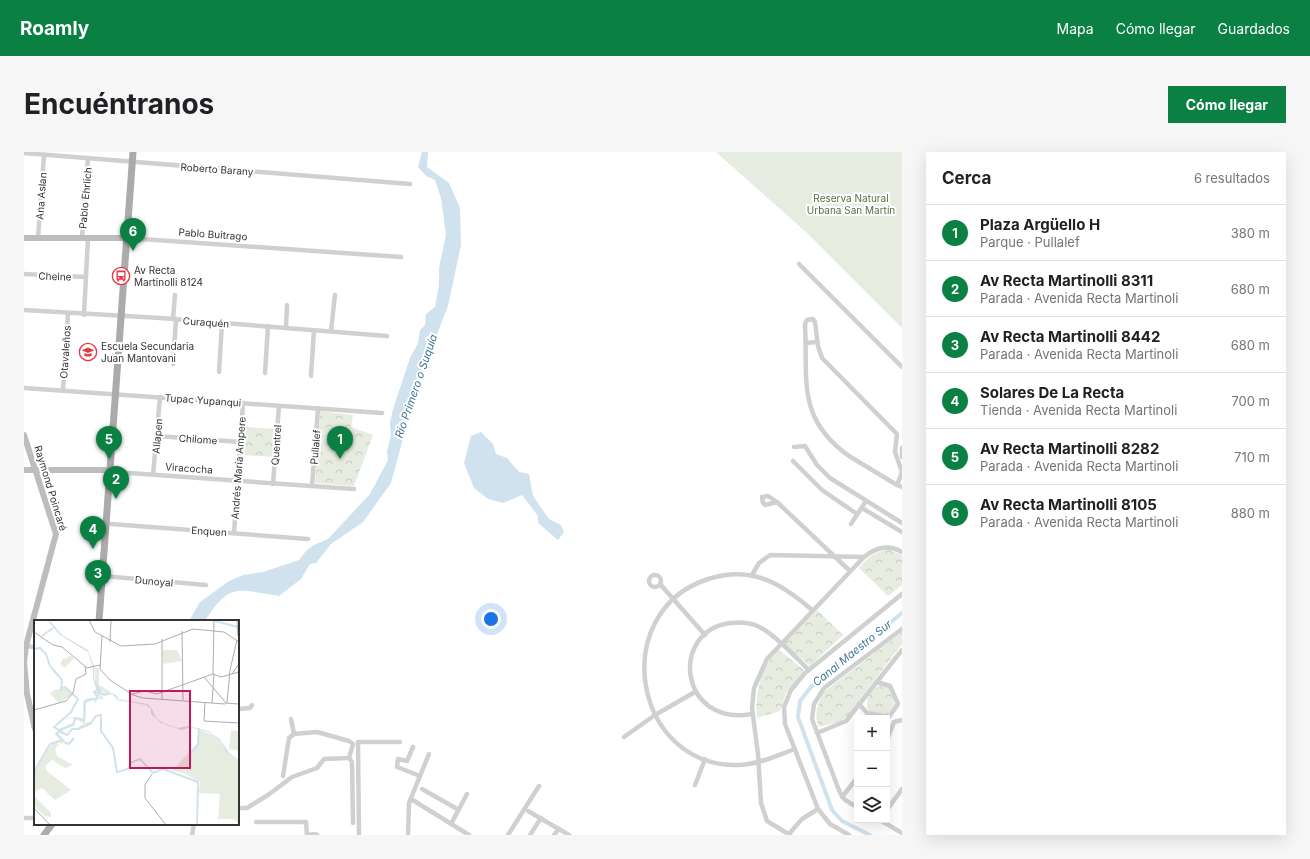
<!DOCTYPE html>
<html lang="es">
<meta charset="utf-8">
<style>
body{margin:0;font-family:Inter,sans-serif;background:#f6f6f6;color:#202124}
.controls{position:absolute;right:12px;bottom:12px;display:grid;overflow:hidden;border-radius:0px;box-shadow:0 4px 16px #0002}
.controls button{width:36px;height:36px;display:grid;place-items:center;padding:0;border:0;border-bottom:1px solid #e0e0e0;background:#fff;color:#202124;font:20px sans-serif}
.you{position:absolute;left:467px;top:467px;width:14px;height:14px;margin:-10px;border:3px solid #fff;border-radius:50%;background:#1a73e8;box-shadow:0 0 0 6px #1a73e833}
.badge{display:grid;place-items:center;width:26px;height:26px;border-radius:50%;background:#0b8043;color:#fff;font-size:13px;font-weight:700}
.pin{position:absolute;translate:-50% -33px;filter:drop-shadow(0 1px 2px #0008)}
.pin::after{content:'';position:absolute;top:21px;width:14px;height:12px;background:inherit;clip-path:polygon(0 0,100% 0,50% 100%)}
.list{margin:0;padding:0;list-style:none}
h2{display:flex;justify-content:space-between;align-items:center;height:52px;margin:0;padding:0 16px;font-size:17px}
h2 small{font-size:13px;font-weight:400;color:#757577}
.list li{display:grid;grid-template-columns:26px 1fr auto;gap:12px;align-items:center;box-sizing:border-box;height:56px;padding:0 16px;border-top:1px solid #e0e0e0}
.list b{display:block;font-size:15px;white-space:nowrap}
.list p{margin:0;font-size:13px;white-space:nowrap;color:#757577}
.list em{font-size:13px;font-style:normal;color:#757577}
.icon{flex:none;width:22px;height:22px;fill:none;stroke:currentColor;stroke-width:2;stroke-linecap:round;stroke-linejoin:round}
.map{position:relative;flex:none;width:878px;height:683px;overflow:hidden;border-radius:0px}
header{display:flex;align-items:center;gap:24px;box-sizing:border-box;height:56px;padding:0 20px;background:#0b8043;color:#fff}
header strong{font-size:19px}
nav{display:flex;gap:22px;margin-inline-start:auto;font-size:14px}
.intro{display:flex;align-items:center;justify-content:space-between;box-sizing:border-box;height:96px;padding:0 24px}
h1{margin:0;font-size:28px}
.button{padding:10px 18px;border-radius:0px;background:#0b8043;color:#fff;font-size:14px;font-weight:700}
main{display:flex;gap:24px;padding:0 24px}
aside{flex:1;background:#fff;border-radius:0px;box-shadow:0 4px 16px #0002}
.map>svg:first-child{display:block}
.grass{fill:#e6ecdf}
.park{fill:url(#park-crowns)}
.water{fill:#cfe2ee}
.lines{fill:none;stroke-linecap:round;stroke-linejoin:round}
.canal{stroke:#cfe2ee;stroke-width:4}
.river{stroke:#cfe2ee;stroke-width:7}
.street{stroke:#d0d0d0;stroke-width:4.5}
.secondary{stroke:#bdbdbd;stroke-width:6}
.primary{stroke:#ababab;stroke-width:7}
.labels{text-anchor:middle;dominant-baseline:central;stroke-width:4;stroke-linejoin:round;paint-order:stroke}
.street-label{font-size:10px;fill:#333;stroke:#fff}
.park-label{font-size:10px;fill:#56703f;stroke:#fff}
.poi-label{font-size:10px;fill:#333;stroke:#fff;text-anchor:start}
.water-label{font-size:11px;font-style:italic;fill:#3f7597;stroke:#fff}
.inset-river{fill:none;stroke:#cfe2ee;stroke-width:2}
.inset-road{fill:none;stroke:#adadad;stroke-width:1}
.view{fill:#c2185b;fill-opacity:0.15;stroke:#c2185b;stroke-width:2}
.inset-edge{fill:none;stroke:#333;stroke-width:2}
</style>
<header>
<strong>Roamly</strong>
<nav><a>Mapa</a><a>Cómo llegar</a><a>Guardados</a></nav>
</header>
<div class="intro"><h1>Encuéntranos</h1><a class="button">Cómo llegar</a></div>
<main>
<div class="map">
<svg width="878" height="683" viewBox="0 0 878 683">
<defs>
<pattern id="park-crowns" width="20" height="18" patternUnits="userSpaceOnUse"><rect width="20" height="18" fill="#e6ecdf"/><path d="M2 6a3 3 0 1 1 6 0M12 15a3 3 0 1 1 6 0" fill="none" stroke="#c6cbc0"/></pattern>
</defs>
<rect width="100%" height="100%" fill="#fff"/>
<path class="grass" d="M 692,0 L 878,0 L 878,176 L 782,80 Z"/>
<g class="park">
<path d="M 296,259 L 329,263 L 327,275 L 349,283 L 330,334 L 291,331 Z"/>
<path d="M 220,275 L 252,277 L 250,305 L 218,303 Z"/>
<path d="M 865,398 L 878,403 L 878,433 L 864,444 L 835,416 C 844,405 851,399 865,398 Z"/>
<path d="M 793,458 L 819,483 L 786,514 L 760,492 Z"/>
<path d="M 878,480 L 878,492 L 824,563 L 817,569 L 795,575 C 789,563 794,552 800,540 Z"/>
<path d="M 755,498 L 780,518 L 762,541 L 756,559 L 733,566 C 731,542 736,514 755,498 Z"/>
<path d="M 858,533 L 864,535 L 871,553 L 863,563 L 845,559 C 839,550 847,536 858,533 Z"/>
</g>
<g class="water">
<path d="M 398,0 L 404,0 L 403,15 L 425,31 L 436,56 L 437,93 L 424,154 L 406,200 L 389,236 L 384,268 L 367,331 L 339,370 L 307,392 L 292,411 L 286,412 L 277,427 L 255,444 C 214,438 206,429 181,469 L 165,469 L 176,450 L 205,429 L 219,423 L 239,420 L 275,408 L 282,399 L 290,393 L 304,387 L 346,342 L 364,308 L 363,299 L 367,283 L 366,271 L 369,257 L 386,206 L 394,191 L 396,178 L 401,173 L 402,162 L 411,155 L 415,133 L 415,116 L 422,83 L 417,46 L 411,28 L 402,24 L 394,15 Z"/>
<path d="M 457,280 L 469,292 L 472,302 L 483,306 L 495,320 L 505,322 L 509,344 L 525,367 L 537,373 L 540,380 L 534,388 L 514,371 L 514,364 L 498,343 L 479,351 L 464,347 L 450,336 L 440,311 L 447,284 Z"/>
</g>
<g class="lines">
<path class="canal" d="M 846,683 L 818,669 L 808,658 L 774,565 L 776,549 L 787,535 L 878,461"/>
<path class="river" d="M 385,248 L 397,218"/>
<g class="street">
<path d="M 0,1 L 386,32"/>
<path d="M 58,85 L 64,6"/>
<path d="M 14,86 L 20,3"/>
<path d="M 103,86 L 377,105"/>
<path d="M 775,112 L 878,215"/>
<path d="M 0,122 L 62,125"/>
<path d="M 0,158 L 136,166 L 363,184"/>
<path d="M 60,163 L 64,85"/>
<path d="M 149,167 L 151,143"/>
<path d="M 262,176 L 263,153"/>
<path d="M 307,179 L 311,143"/>
<path d="M 782,191 L 793,190"/>
<path d="M 149,212 L 152,167"/>
<path d="M 195,220 L 198,171"/>
<path d="M 241,221 L 244,174"/>
<path d="M 287,224 L 290,178"/>
<path d="M 0,236 L 358,261"/>
<path d="M 39,238 L 44,162"/>
<path d="M 133,284 L 216,290"/>
<path d="M 770,295 L 781,294 L 793,313 L 806,326 L 878,371"/>
<path d="M 878,296 L 878,305"/>
<path d="M 769,309 L 798,338 L 833,362"/>
<path d="M 87,318 L 91,320 L 330,337"/>
<path d="M 129,323 L 136,245"/>
<path d="M 249,332 L 255,254"/>
<path d="M 873,333 L 878,320 L 871,300 L 873,282 L 798,206 L 794,194 L 791,170 L 789,167 L 783,168 L 781,172 C 784,228 772,266 825,304 L 873,333 L 878,335"/>
<path d="M 288,334 L 294,256"/>
<path d="M 753,350 L 741,353 L 739,351 L 738,345 L 744,344 L 753,350 L 826,419"/>
<path d="M 838,356 L 878,380"/>
<path d="M 87,372 L 284,387"/>
<path d="M 827,372 L 842,349"/>
<path d="M 210,381 L 219,251"/>
<circle cx="631" cy="429" r="6"/>
<path d="M 728,423 L 735,411 L 746,403 L 840,405"/>
<path d="M 79,424 L 182,433"/>
<path d="M 636,432 L 681,483"/>
<path d="M 0,494 L 11,495"/>
<path d="M 835,552 L 843,561 L 865,565 L 874,552 L 866,534 L 853,530"/>
<path d="M 214,557 L 226,556 L 228,553"/>
<path d="M 728,562 C 655,575 645,479 706,471 C 715,470 723,470 731,473 C 749,480 770,504 785,518"/>
<path d="M 793,581 L 822,569 L 878,498"/>
<path d="M 600,585 L 631,563 L 671,540"/>
<path d="M 863,588 L 870,570 L 878,568"/>
<path d="M 389,595 L 383,609 L 374,607 L 373,615 L 396,624"/>
<path d="M 771,597 C 752,604 735,612 715,613 C 609,616 583,460 684,427 C 727,413 757,431 788,458"/>
<path d="M 325,606 L 328,610 L 329,671"/>
<path d="M 259,624 L 265,586 L 270,582 L 267,567"/>
<path d="M 671,633 L 681,607"/>
<path d="M 398,637 L 435,658"/>
<path d="M 818,645 L 833,626"/>
<path d="M 387,647 L 445,683"/>
<path d="M 833,655 L 821,648 L 816,641 L 788,567 L 790,552 L 800,536 L 878,477"/>
<path d="M 214,656 L 223,656 L 244,643 L 268,625 L 293,616 L 300,607 L 325,606 L 329,592 L 325,589 L 293,580 L 270,582"/>
<path d="M 863,658 L 878,637"/>
<path d="M 504,659 L 545,683"/>
<path d="M 0,666 L 11,666"/>
<path d="M 856,668 L 878,681"/>
<path d="M 232,670 L 282,670 L 283,683"/>
<path d="M 427,672 L 443,642"/>
<path d="M 765,682 L 778,667 L 794,657"/>
<path d="M 168,683 L 170,672"/>
<path d="M 283,683 L 291,682 L 293,683"/>
<path d="M 335,683 L 334,590 L 376,590"/>
<path d="M 384,683 L 385,651 L 405,602"/>
<path d="M 484,683 L 515,634"/>
<path d="M 506,683 L 517,666"/>
<path d="M 530,683 L 535,677"/>
<path d="M 766,683 L 743,669 L 737,651 L 734,602 L 728,556 L 730,536 L 743,507 L 840,405 C 852,395 864,392 878,400"/>
<path d="M 825,683 L 806,672 L 794,657 L 761,572 L 760,555 L 767,538 L 781,521 L 878,442"/>
</g>
<g class="secondary">
<path d="M 0,86 L 103,86"/>
<path d="M 0,283 L 32,382 L 2,494 L 0,510"/>
<path d="M 0,318 L 87,318"/>
<path d="M 0,511 L 3,542 L 11,577"/>
</g>
<g class="primary">
<path d="M 75,469 L 109,0"/>
<path d="M 20,683 L 28,672"/>
</g>
</g>
<defs>
<symbol id="bus-ring" viewBox="-11 -11 22 22"><circle r="9.5" fill="#fff" stroke="#e63946" stroke-width="1.5"/><path d="M-5-6H5V4H4V6H2V4H-2V6H-4V4H-5ZM-3.5-4V0h7V-4ZM-3.5 1.2v1.5H-2V1.2ZM2 1.2v1.5H3.5V1.2Z" fill="#e63946"/></symbol>
<symbol id="school-ring" viewBox="-11 -11 22 22"><circle r="9.5" fill="#fff" stroke="#e63946" stroke-width="1.5"/><path d="M0-5L7-2L0 1L-7-2ZM-4 1L0 2.5L4 1V4Q0 6-4 4Z" fill="#e63946"/></symbol>
</defs>
<g fill-rule="evenodd">
<use href="#bus-ring" x="87" y="114" width="20" height="20"/>
<use href="#school-ring" x="54" y="190" width="20" height="20"/>
</g>
<g class="labels">
<g class="street-label">
<text transform="translate(193 17) rotate(4)">Roberto Barany</text>
<text transform="translate(17 44) rotate(-86)">Ana Aslan</text>
<text transform="translate(61 46) rotate(-85)">Pablo Ehrlich</text>
<text transform="translate(189 82) rotate(4)">Pablo Buitrago</text>
<text transform="translate(31 124) rotate(2)">Cheine</text>
<text transform="translate(182 170) rotate(4)">Curaquén</text>
<text transform="translate(41 200) rotate(-86)">Otavaleños</text>
<text transform="translate(179 248) rotate(4)">Tupac Yupanqui</text>
<text transform="translate(133 284) rotate(-85)">Allapen</text>
<text transform="translate(174 287) rotate(4)">Chilome</text>
<text transform="translate(252 293) rotate(-86)">Quentrel</text>
<text transform="translate(291 295) rotate(-85)">Pullalef</text>
<text transform="translate(165 316) rotate(4)">Viracocha</text>
<text transform="translate(214 316) rotate(-86)">Andrés María Ampere</text>
<text transform="translate(27 336) rotate(73)">Raymond Poincaré</text>
<text transform="translate(185 379) rotate(4)">Enquen</text>
<text transform="translate(130 429) rotate(5)">Dunoyal</text>
</g>
<g class="park-label">
<text x="827" y="46">Reserva Natural<tspan x="827" dy="12">Urbana San Martín</tspan></text>
</g>
<g class="poi-label">
<text x="110" y="118">Av Recta<tspan x="110" dy="12">Martinolli 8124</tspan></text>
<text x="77" y="194">Escuela Secundaria<tspan x="77" dy="12">Juan Mantovani</tspan></text>
</g>
<g class="water-label">
<text transform="translate(392 234) rotate(-71)">Río Primero o Suquía</text>
<text transform="translate(828 501) rotate(-39)">Canal Maestro Sur</text>
</g>
</g>
<g transform="translate(10 468)">
<rect width="205" height="205" fill="#fff"/>
<path d="M 129,30 L 143,30 L 148,41 L 129,44 ZM 36,35 L 40,38 L 31,48 L 26,44 L 29,39 L 28,38 L 32,39 ZM 60,47 L 65,49 L 65,65 L 77,72 L 74,74 L 66,71 L 68,74 L 63,73 ZM 31,68 L 39,74 L 25,83 L 16,73 L 20,70 ZM 164,109 L 184,118 L 194,134 L 205,140 L 205,204 L 200,199 L 184,199 L 186,174 L 165,173 L 166,162 L 150,153 L 138,151 L 163,124 ZM 197,110 L 205,111 L 205,131 L 195,129 ZM 20,122 L 25,124 L 21,129 L 23,136 L 39,145 L 31,148 L 18,140 L 11,146 L 13,151 L 37,170 L 21,180 L 8,168 L 0,172 L 1,150 L 8,137 ZM 0,176 L 17,193 L 17,197 L 11,196 L 0,186 Z" fill="#e6ecdf"/>
<path d="M 62,71 L 70,78 L 67,80 L 65,76 L 61,84 L 60,80 L 52,82 L 51,103 L 57,102 L 64,94 L 57,105 L 44,110 L 38,110 L 33,116 L 24,113 L 29,119 L 29,124 L 21,121 L 28,120 L 23,114 L 25,109 L 40,102 L 39,98 L 30,100 L 31,99 L 40,97 L 50,100 L 49,82 L 54,78 L 63,78 L 60,72 ZM 42,99 L 50,104 L 43,108 L 38,108 L 33,114 L 28,112 L 28,110 L 39,106 ZM 200,168 L 202,172 L 205,172 L 205,203 L 199,194 L 198,199 L 188,197 L 196,184 L 193,184 L 199,182 L 192,183 L 195,180 L 192,176 L 198,176 L 198,180 L 200,174 L 202,178 L 203,182 L 199,187 L 198,191 L 204,183 L 204,179 Z" fill="#e6ecdf" fill-rule="evenodd"/>
<path d="M 13,0 L 18,3 L 28,15 L 54,30 L 60,46 L 60,58 L 68,73 L 78,73 L 83,76 L 84,79 L 113,84 L 118,89 L 122,98 L 129,103 L 144,108 L 155,106 L 174,111 L 186,119 L 196,134 L 205,139 L 193,134 L 186,120 L 174,112 L 156,107 L 148,110 L 127,103 L 117,94 L 117,89 L 112,85 L 84,80 L 78,74 L 70,76 L 63,73 L 59,58 L 59,48 L 54,32 L 26,15 Z" fill="#cfe2ee"/>
<path class="inset-river" d="M 181,1 L 204,7M 8,16 L 19,8M 0,29 L 6,28 L 12,34 L 16,46 L 28,60 L 27,69 L 31,67 L 44,79 L 37,92 L 20,107 L 33,115 L 38,109 L 44,109 L 57,103 L 62,96 L 67,95 L 67,111 L 79,128 L 83,152 L 94,149 L 98,142 L 106,139 L 119,153 L 129,149 L 164,162 L 163,205M 26,110 L 39,105 L 42,98 L 50,100 L 51,81 L 64,78 L 60,72 L 62,71M 25,111 L 22,114 L 30,121M 30,122 L 35,124 L 40,118M 156,151 L 157,133 L 164,124 L 165,108M 0,159 L 2,148 L 16,124 L 28,120"/>
<path class="inset-road" d="M 55,0 L 61,12 L 87,26 L 121,24 L 159,9 L 190,12 L 205,22M 203,0 L 204,16M 148,11 L 149,80M 0,12 L 19,25 L 28,27 L 52,47M 68,15 L 66,49 L 76,60 L 99,75 L 109,78 L 191,84M 128,19 L 128,79M 76,22 L 77,0M 52,48 L 66,45M 179,54 L 180,0M 198,54 L 205,44M 170,57 L 192,83M 98,74 L 111,71 L 123,74 L 179,54 L 187,57 L 205,52M 171,82 L 170,101 L 205,103M 178,83 L 180,54M 191,83 L 205,84M 193,83 L 196,50 L 203,20M 0,90 L 32,81 L 39,73 L 42,59 L 52,54 L 51,46M 118,154 L 111,165 L 111,178 L 132,205M 0,188 L 16,205"/>
<path class="view" d="M 96,71 L 156,71 L 156,148 L 96,148 Z"/>
<rect width="205" height="205" class="inset-edge"/>
</g>
</svg>
<div class="controls">
<button>+</button>
<button>−</button>
<button><svg class="icon" aria-label="layers" viewBox="0 0 24 24"><path d="M12 4l9 5-9 5-9-5zM3 14l9 5 9-5"/></svg></button>
</div>
<div class="you"></div>
<div class="pin badge" style="left:316px;top:307px">1</div>
<div class="pin badge" style="left:92px;top:347px">2</div>
<div class="pin badge" style="left:74px;top:441px">3</div>
<div class="pin badge" style="left:69px;top:397px">4</div>
<div class="pin badge" style="left:85px;top:307px">5</div>
<div class="pin badge" style="left:109px;top:99px">6</div>
</div>
<aside>
<h2>Cerca<small>6 resultados</small></h2>
<ul class="list">
<li><span class="badge">1</span><div><b>Plaza Argüello H</b><p>Parque · Pullalef</p></div><em>380 m</em></li>
<li><span class="badge">2</span><div><b>Av Recta Martinolli 8311</b><p>Parada · Avenida Recta Martinoli</p></div><em>680 m</em></li>
<li><span class="badge">3</span><div><b>Av Recta Martinolli 8442</b><p>Parada · Avenida Recta Martinoli</p></div><em>680 m</em></li>
<li><span class="badge">4</span><div><b>Solares De La Recta</b><p>Tienda · Avenida Recta Martinoli</p></div><em>700 m</em></li>
<li><span class="badge">5</span><div><b>Av Recta Martinolli 8282</b><p>Parada · Avenida Recta Martinoli</p></div><em>710 m</em></li>
<li><span class="badge">6</span><div><b>Av Recta Martinolli 8105</b><p>Parada · Avenida Recta Martinoli</p></div><em>880 m</em></li>
</ul>
</aside>
</main>
